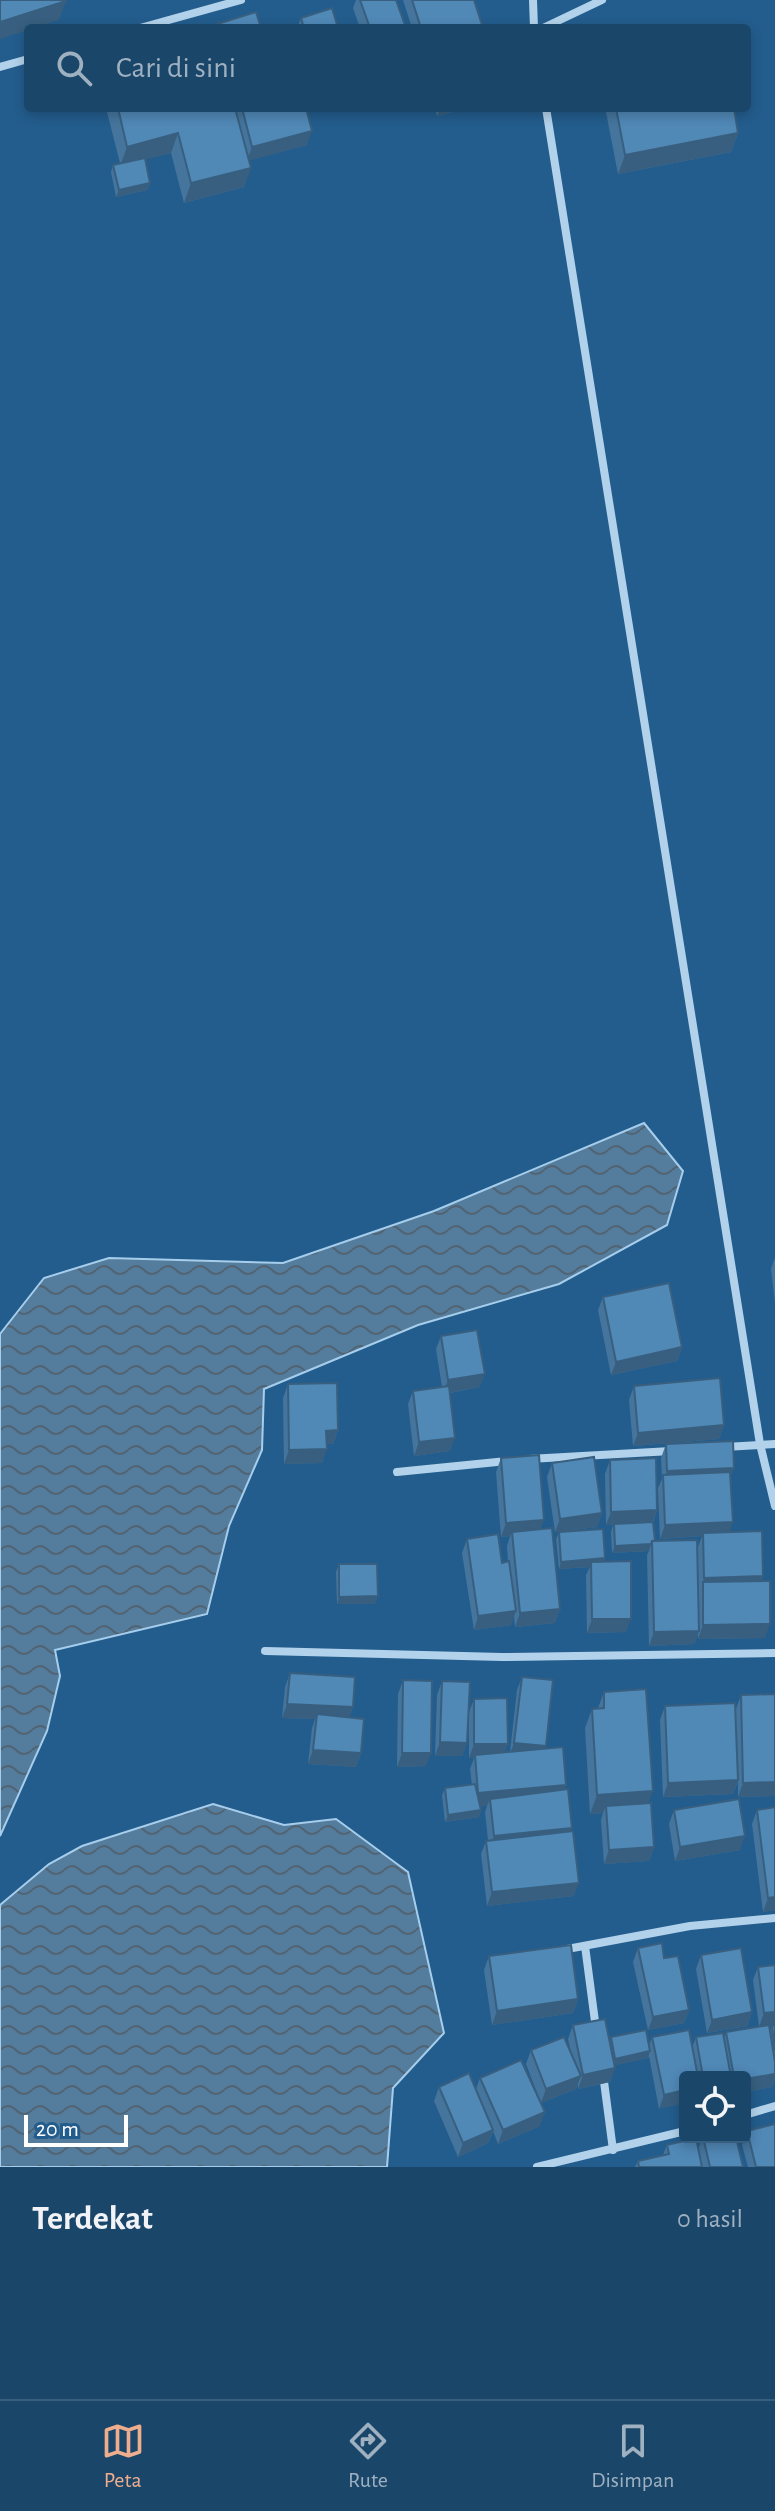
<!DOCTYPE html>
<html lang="id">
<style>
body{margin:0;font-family:"Alegreya Sans",sans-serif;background:#275072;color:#f1f3f6}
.controls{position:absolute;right:24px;bottom:24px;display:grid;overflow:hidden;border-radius:8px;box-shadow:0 4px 12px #0003}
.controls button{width:72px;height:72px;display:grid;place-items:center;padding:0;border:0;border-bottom:2px solid #385e7e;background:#1a466a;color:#f1f3f6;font:40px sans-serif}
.scale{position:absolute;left:24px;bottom:20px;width:104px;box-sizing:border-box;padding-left:8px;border:4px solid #fff;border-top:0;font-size:22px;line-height:28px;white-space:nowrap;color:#fff;-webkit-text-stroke:6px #235d8d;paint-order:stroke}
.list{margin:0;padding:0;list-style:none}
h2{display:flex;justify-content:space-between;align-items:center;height:104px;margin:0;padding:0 32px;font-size:34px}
h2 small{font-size:26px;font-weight:400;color:#9fb1c1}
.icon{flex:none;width:44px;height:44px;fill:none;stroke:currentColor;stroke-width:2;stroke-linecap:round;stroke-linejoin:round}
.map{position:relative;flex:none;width:775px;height:2167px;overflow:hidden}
.search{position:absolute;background:#1a466a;box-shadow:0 4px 12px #0003;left:24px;right:24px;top:24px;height:88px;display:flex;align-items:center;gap:20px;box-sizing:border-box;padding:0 28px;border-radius:8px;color:#9fb1c1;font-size:30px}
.sheet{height:232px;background:#1a466a}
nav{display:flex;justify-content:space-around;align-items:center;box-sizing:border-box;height:112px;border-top:2px solid #385e7e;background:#1a466a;font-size:22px;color:#9fb1c1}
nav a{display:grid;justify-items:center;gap:4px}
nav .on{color:#eead8d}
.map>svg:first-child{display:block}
.water{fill:url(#water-waves);stroke:#a6ceec;stroke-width:2}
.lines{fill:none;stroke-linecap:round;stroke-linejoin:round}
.minor{stroke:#b2d2eb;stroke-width:8}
.wall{fill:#45759d}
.shaded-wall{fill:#385f7f}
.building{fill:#5088b6;stroke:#385f7f;stroke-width:2}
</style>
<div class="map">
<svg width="775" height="2167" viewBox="0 0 775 2167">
<defs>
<pattern id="water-waves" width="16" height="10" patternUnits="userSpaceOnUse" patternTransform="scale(2)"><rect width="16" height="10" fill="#547c9c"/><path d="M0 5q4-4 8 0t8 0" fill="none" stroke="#506474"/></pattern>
</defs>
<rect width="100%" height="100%" fill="#235d8d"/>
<g class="water">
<path d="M 644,1123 L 683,1171 L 667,1225 L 559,1284 L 418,1325 L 264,1389 L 262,1450 L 229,1526 L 207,1614 L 55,1650 L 60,1676 L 47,1731 L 0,1836 L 0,1334 L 44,1278 L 109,1258 L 283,1263 L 434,1211 Z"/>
<path d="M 213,1804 L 284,1825 L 336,1819 L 408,1872 L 444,2033 L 393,2088 L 387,2167 L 0,2167 L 0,1905 L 49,1864 L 82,1846 Z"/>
</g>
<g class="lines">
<g class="minor">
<path d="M 533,0 L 534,28"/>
<path d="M 140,28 L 241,0"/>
<path d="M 543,28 L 602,0"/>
<path d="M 0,67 L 28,59"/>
<path d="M 546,108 L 760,1444 L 775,1506"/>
<path d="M 725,1447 L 775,1444"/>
<path d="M 529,1459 L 671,1451"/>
<path d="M 397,1472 L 507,1461"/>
<path d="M 265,1651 L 502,1657 L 775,1653"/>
<path d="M 585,1946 L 596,2029"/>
<path d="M 562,1950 L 690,1926 L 775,1918"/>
<path d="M 603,2074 L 613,2150"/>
<path d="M 745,2115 L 775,2106"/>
<path d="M 537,2167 L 685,2131"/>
</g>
</g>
<g class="wall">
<path d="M 356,0 L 396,0 L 406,28 L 360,28 L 353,8 Z"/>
<path d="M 403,0 L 474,0 L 483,28 L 412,28 Z"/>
<path d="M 301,18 L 338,28 L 297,28 Z"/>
<path d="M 106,108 L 306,108 L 307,145 L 249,160 L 244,187 L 184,203 L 171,153 L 145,159 L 150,183 L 147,190 L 116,197 L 111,172 L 113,165 L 120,163 Z"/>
<path d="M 435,108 L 467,108 L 437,116 Z"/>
<path d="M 607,108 L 616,108 L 738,133 L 731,152 L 618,174 L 606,112 Z"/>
<path d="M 775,1257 L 775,1303 L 771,1269 Z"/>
<path d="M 603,1297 L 682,1347 L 677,1361 L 611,1375 L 598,1310 Z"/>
<path d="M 441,1336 L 480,1387 L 450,1393 L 450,1451 L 414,1456 L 408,1404 L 413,1391 L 442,1387 L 436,1349 Z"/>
<path d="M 288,1384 L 338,1430 L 333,1444 L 326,1444 L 322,1463 L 284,1464 L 283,1398 Z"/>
<path d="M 634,1386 L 724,1425 L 719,1439 L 633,1446 L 629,1400 Z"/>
<path d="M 666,1444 L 731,1478 L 729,1533 L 763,1576 L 761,1581 L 765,1638 L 698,1639 L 698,1634 L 694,1644 L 649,1646 L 647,1555 L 649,1551 L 612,1553 L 611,1532 L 613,1525 L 606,1525 L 605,1474 L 610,1460 L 657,1510 L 653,1523 L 655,1541 L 698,1594 L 698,1547 L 702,1536 L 660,1539 L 658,1488 L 662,1479 L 661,1458 Z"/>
<path d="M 501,1458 L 541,1529 L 560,1609 L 555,1623 L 515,1627 L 514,1616 L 511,1625 L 474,1630 L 462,1553 L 467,1539 L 502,1563 L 508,1562 L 507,1546 L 510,1536 L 501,1537 L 496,1472 Z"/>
<path d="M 552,1463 L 602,1513 L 597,1527 L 555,1532 L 547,1477 Z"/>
<path d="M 559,1532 L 605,1558 L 604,1561 L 626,1632 L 587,1633 L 586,1575 L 590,1567 L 559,1569 L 556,1539 Z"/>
<path d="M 339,1564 L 375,1604 L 337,1604 L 336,1572 Z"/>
<path d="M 290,1673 L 353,1707 L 349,1717 L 361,1753 L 356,1767 L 308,1764 L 312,1728 L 315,1719 L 282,1718 L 285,1687 Z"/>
<path d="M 522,1677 L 545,1749 L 565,1790 L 572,1828 L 571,1831 L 574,1896 L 487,1906 L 481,1854 L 486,1841 L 488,1840 L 485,1812 L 487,1806 L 480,1806 L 481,1810 L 479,1817 L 445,1822 L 442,1795 L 445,1788 L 472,1785 L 470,1769 L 474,1758 L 469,1758 L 469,1712 L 474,1699 L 505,1752 L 510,1752 L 517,1690 Z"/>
<path d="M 403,1680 L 426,1766 L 397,1767 L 398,1694 Z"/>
<path d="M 442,1681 L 467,1743 L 462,1756 L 435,1756 L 437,1695 Z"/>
<path d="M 604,1692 L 649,1803 L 654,1847 L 649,1861 L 604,1864 L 601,1820 L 603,1813 L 590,1814 L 585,1728 L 592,1709 L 598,1708 Z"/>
<path d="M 741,1695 L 775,1796 L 738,1797 L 738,1781 L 733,1794 L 663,1797 L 660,1720 L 665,1706 L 736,1709 Z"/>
<path d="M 775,1807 L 775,1910 L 763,1912 L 752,1824 L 757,1810 Z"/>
<path d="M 674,1810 L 740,1850 L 675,1861 L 669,1824 Z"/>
<path d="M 638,1948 L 664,1958 L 689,2010 L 684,2023 L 648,2030 L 633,1962 Z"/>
<path d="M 701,1955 L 752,2012 L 747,2026 L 707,2033 L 696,1969 Z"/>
<path d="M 489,1956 L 578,1999 L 573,2013 L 492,2025 L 484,1970 Z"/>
<path d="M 758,1967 L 770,2031 L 772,2026 L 775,2025 L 775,2078 L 772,2087 L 745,2092 L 745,2077 L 685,2077 L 659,2109 L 649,2056 L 648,2058 L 615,2065 L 610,2082 L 578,2089 L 578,2084 L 576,2089 L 541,2103 L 526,2064 L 531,2050 L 571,2053 L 568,2039 L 573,2025 L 610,2041 L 611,2037 L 649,2046 L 652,2037 L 692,2048 L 696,2037 L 724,2038 L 726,2032 L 759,2026 L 753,1980 Z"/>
<path d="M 480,2078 L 540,2126 L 498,2144 L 493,2131 L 488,2143 L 458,2157 L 434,2101 L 439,2087 L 476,2089 Z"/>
<path d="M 747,2131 L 775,2167 L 748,2167 L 742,2145 Z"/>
<path d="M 703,2137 L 743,2167 L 635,2167 L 638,2161 L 663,2155 L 667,2145 L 698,2149 Z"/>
</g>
<g class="shaded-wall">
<path d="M 66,1 L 59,20 L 34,28 L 28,28 L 28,30 L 0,39 L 0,22 Z"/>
<path d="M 440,108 L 467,108 L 437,116 Z"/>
<path d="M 312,131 L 307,145 L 247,161 L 252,147 Z"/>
<path d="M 178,133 L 171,153 L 120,166 L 127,147 Z"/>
<path d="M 738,133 L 731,152 L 618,174 L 625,155 Z"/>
<path d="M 251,168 L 244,187 L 184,203 L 191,183 Z"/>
<path d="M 150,183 L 147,190 L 116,197 L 119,190 Z"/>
<path d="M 682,1347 L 677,1361 L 611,1375 L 616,1362 Z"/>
<path d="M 485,1374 L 480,1387 L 443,1394 L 448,1380 Z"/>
<path d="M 724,1425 L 719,1439 L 633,1446 L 638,1433 Z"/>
<path d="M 338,1430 L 333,1444 L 321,1444 L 326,1431 Z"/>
<path d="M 455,1438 L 450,1451 L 414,1456 L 419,1442 Z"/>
<path d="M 327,1449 L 322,1463 L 284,1464 L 289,1450 Z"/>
<path d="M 734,1468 L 729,1481 L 664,1480 L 667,1471 Z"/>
<path d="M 657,1510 L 652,1524 L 606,1525 L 611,1512 Z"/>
<path d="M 602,1513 L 597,1527 L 555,1532 L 560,1519 Z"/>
<path d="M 544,1520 L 539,1534 L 512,1532 L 510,1536 L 501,1537 L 506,1523 Z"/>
<path d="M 733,1522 L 728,1535 L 703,1533 L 702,1536 L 660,1539 L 665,1525 Z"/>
<path d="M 651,1544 L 649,1551 L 612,1553 L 615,1546 Z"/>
<path d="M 605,1558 L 603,1566 L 591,1562 L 590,1567 L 559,1569 L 561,1562 Z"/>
<path d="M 763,1576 L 758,1590 L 703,1582 L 704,1578 Z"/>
<path d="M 378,1596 L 375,1604 L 337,1604 L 339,1597 Z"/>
<path d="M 560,1609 L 555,1623 L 515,1627 L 520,1613 Z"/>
<path d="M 516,1611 L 511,1625 L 474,1630 L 478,1616 Z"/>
<path d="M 592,1619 L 631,1619 L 626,1632 L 587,1633 Z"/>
<path d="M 770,1624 L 765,1638 L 698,1639 L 703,1625 Z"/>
<path d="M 699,1631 L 694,1644 L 649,1646 L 654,1632 Z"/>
<path d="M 287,1704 L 353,1707 L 348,1721 L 317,1714 L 315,1719 L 282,1718 Z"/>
<path d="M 440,1742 L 467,1743 L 462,1756 L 435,1756 Z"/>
<path d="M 514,1743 L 546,1746 L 541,1760 L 509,1756 Z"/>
<path d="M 474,1744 L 508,1744 L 503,1757 L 475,1755 L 474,1758 L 469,1758 Z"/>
<path d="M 313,1750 L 361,1753 L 356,1767 L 308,1764 Z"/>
<path d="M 402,1753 L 431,1753 L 426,1766 L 397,1767 Z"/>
<path d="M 738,1780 L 733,1794 L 663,1797 L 668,1783 Z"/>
<path d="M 775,1782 L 775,1796 L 738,1797 L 743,1783 Z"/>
<path d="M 566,1785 L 561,1799 L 490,1799 L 487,1806 L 473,1807 L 478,1793 Z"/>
<path d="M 653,1791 L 646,1810 L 606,1806 L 603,1813 L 590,1814 L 597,1795 Z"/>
<path d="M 481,1810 L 479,1817 L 445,1822 L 448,1815 Z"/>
<path d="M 572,1828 L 567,1841 L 489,1850 L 494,1836 Z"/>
<path d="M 745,1836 L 740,1850 L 675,1861 L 680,1847 Z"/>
<path d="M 654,1847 L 649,1861 L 604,1864 L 609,1850 Z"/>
<path d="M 579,1883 L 574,1896 L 487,1906 L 492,1892 Z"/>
<path d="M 775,1897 L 775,1910 L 763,1912 L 768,1898 Z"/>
<path d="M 578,1999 L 573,2013 L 492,2025 L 497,2011 Z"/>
<path d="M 689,2010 L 684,2023 L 648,2030 L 653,2017 Z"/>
<path d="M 752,2012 L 747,2026 L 707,2033 L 712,2020 Z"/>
<path d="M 775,2012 L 775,2025 L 759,2027 L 764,2013 Z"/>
<path d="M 650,2051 L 648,2058 L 613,2066 L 615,2059 Z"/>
<path d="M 615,2068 L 610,2082 L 578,2089 L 583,2075 Z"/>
<path d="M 775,2074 L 775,2078 L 772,2087 L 745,2092 L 745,2079 Z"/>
<path d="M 581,2076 L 576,2089 L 541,2103 L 546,2089 Z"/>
<path d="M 685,2090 L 685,2103 L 659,2109 L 664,2095 Z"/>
<path d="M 545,2112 L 540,2126 L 498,2144 L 503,2130 Z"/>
<path d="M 493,2130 L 488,2143 L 458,2157 L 463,2143 Z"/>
</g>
<g class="building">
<path d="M 0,0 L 65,0 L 66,1 L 0,22 Z"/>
<path d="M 360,0 L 396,0 L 406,28 L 370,28 Z"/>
<path d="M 412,0 L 474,0 L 483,28 L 421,28 Z"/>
<path d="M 332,8 L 338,28 L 304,28 L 301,18 Z"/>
<path d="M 256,12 L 261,28 L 215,28 L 214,25 Z"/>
<path d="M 118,108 L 235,108 L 251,168 L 191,183 L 178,133 L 127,147 Z"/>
<path d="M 242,108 L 306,108 L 312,131 L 252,147 Z"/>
<path d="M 616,108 L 734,108 L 738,133 L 625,155 Z"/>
<path d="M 145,158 L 150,183 L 119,190 L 113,165 Z"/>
<path d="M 669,1283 L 682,1347 L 616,1362 L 603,1297 Z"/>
<path d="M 477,1330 L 485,1374 L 448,1380 L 441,1336 Z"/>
<path d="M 720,1378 L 724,1425 L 638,1433 L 634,1386 Z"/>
<path d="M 337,1383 L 338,1430 L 326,1431 L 327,1449 L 289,1450 L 288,1384 Z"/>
<path d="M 449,1386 L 455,1438 L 419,1442 L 413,1391 Z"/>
<path d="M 733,1441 L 734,1468 L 667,1471 L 666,1444 Z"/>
<path d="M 539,1455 L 544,1520 L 506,1523 L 501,1458 Z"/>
<path d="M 594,1457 L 602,1513 L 560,1519 L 552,1463 Z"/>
<path d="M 656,1458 L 657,1510 L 611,1512 L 610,1460 Z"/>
<path d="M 730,1472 L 733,1522 L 665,1525 L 663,1475 Z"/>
<path d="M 653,1522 L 655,1541 L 652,1541 L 651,1544 L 615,1546 L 614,1524 Z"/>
<path d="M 552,1528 L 560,1609 L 520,1613 L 512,1532 Z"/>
<path d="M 603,1529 L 605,1558 L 561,1562 L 559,1532 Z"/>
<path d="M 762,1531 L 763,1576 L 704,1578 L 703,1533 Z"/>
<path d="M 498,1534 L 502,1563 L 509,1561 L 516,1611 L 478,1616 L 467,1539 Z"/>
<path d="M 697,1540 L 699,1631 L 654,1632 L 652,1541 Z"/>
<path d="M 631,1561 L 631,1619 L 592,1619 L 591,1562 Z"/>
<path d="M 339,1564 L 377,1564 L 378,1596 L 339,1597 Z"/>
<path d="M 770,1581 L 770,1624 L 703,1625 L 703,1582 Z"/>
<path d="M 290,1673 L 355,1677 L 353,1707 L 287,1704 Z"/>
<path d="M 522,1677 L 553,1680 L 546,1746 L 514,1743 Z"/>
<path d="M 403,1680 L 432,1681 L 431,1753 L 402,1753 Z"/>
<path d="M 442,1681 L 470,1682 L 467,1743 L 440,1742 Z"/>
<path d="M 646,1689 L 653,1791 L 597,1795 L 592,1709 L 604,1708 L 604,1692 Z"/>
<path d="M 775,1694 L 775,1782 L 743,1783 L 741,1695 Z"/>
<path d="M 507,1698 L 508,1744 L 474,1744 L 474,1699 Z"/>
<path d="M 735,1703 L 738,1780 L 668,1783 L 665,1706 Z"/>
<path d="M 317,1714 L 364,1719 L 361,1753 L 313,1750 Z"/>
<path d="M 563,1747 L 566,1785 L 478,1793 L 475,1755 Z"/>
<path d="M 475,1784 L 481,1810 L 448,1815 L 445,1788 Z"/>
<path d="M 568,1789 L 572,1828 L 494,1836 L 490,1799 Z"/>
<path d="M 739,1799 L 745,1836 L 680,1847 L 674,1810 Z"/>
<path d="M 651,1803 L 654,1847 L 609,1850 L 606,1806 Z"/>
<path d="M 775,1807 L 775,1897 L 768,1898 L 757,1810 Z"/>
<path d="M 573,1831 L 579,1883 L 492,1892 L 486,1841 Z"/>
<path d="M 662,1943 L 664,1958 L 678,1956 L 689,2010 L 653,2017 L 638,1948 Z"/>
<path d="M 571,1945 L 578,1999 L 497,2011 L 489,1956 Z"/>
<path d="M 741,1948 L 752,2012 L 712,2020 L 701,1955 Z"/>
<path d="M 775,1965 L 775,2012 L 764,2013 L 758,1967 Z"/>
<path d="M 605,2019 L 615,2068 L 583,2075 L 573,2025 Z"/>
<path d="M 769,2025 L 775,2062 L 775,2074 L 745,2079 L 745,2077 L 734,2077 L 726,2032 Z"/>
<path d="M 775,2025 L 775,2051 L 772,2026 Z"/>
<path d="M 646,2030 L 650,2051 L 615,2059 L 611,2037 Z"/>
<path d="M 689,2030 L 698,2077 L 685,2077 L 685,2090 L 664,2095 L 652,2037 Z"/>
<path d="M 723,2033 L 731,2077 L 703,2077 L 696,2037 Z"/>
<path d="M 564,2037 L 581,2076 L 546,2089 L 531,2050 Z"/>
<path d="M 521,2060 L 545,2112 L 503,2130 L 480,2078 Z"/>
<path d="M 469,2073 L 493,2130 L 463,2143 L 439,2087 Z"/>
<path d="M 775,2124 L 775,2167 L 756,2167 L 747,2131 Z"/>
<path d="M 703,2137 L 736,2137 L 743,2167 L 710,2167 Z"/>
<path d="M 696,2138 L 702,2167 L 639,2167 L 638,2161 L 669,2154 L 667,2145 Z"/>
</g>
</svg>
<div class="controls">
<button><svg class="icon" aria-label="locate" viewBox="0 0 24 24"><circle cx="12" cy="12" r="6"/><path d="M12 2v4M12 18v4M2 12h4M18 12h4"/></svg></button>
</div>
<div class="scale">20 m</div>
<div class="search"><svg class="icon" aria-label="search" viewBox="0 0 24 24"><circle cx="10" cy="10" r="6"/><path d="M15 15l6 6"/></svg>Cari di sini</div>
</div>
<section class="sheet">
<h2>Terdekat<small>0 hasil</small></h2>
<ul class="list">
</ul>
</section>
<nav>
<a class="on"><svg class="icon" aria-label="map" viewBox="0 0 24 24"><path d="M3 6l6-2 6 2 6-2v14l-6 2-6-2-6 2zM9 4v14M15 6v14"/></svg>Peta</a>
<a><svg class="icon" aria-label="directions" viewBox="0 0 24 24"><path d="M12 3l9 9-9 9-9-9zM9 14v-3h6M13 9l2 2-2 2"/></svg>Rute</a>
<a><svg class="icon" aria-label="saved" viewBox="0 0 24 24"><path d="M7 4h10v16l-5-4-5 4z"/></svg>Disimpan</a>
</nav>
